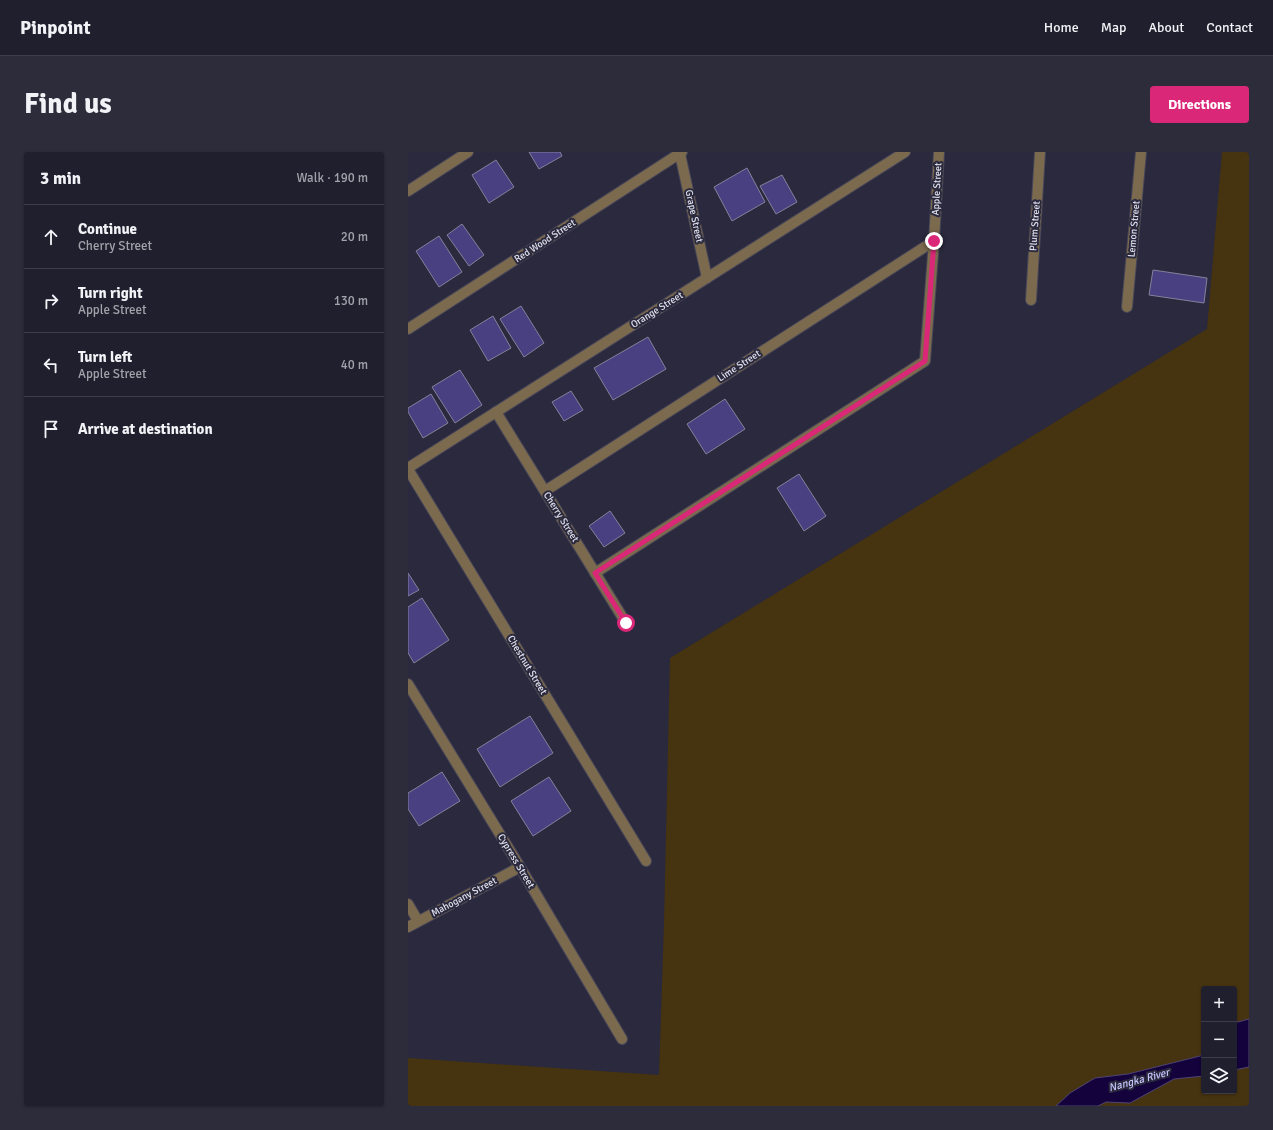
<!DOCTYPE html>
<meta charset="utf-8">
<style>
body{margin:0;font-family:Signika,sans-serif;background:#2d2c3a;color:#f1f3f6}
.controls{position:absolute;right:12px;bottom:12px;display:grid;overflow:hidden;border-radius:4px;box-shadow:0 1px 3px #0004}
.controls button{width:36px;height:36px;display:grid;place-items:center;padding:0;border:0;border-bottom:1px solid #3d3d4a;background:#201f2e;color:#f1f3f6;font:20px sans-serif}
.stop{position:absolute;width:12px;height:12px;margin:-9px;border:3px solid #db2777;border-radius:50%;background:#fff}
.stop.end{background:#db2777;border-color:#fff;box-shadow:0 1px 4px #0008}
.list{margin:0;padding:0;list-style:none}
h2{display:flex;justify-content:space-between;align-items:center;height:52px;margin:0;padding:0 16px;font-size:17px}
h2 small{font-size:13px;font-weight:400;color:#a2a2aa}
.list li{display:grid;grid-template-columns:26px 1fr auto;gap:12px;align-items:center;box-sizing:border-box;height:64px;padding:0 16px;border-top:1px solid #3d3d4a}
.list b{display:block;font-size:15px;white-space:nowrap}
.list p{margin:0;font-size:13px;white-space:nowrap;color:#a2a2aa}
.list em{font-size:13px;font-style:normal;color:#a2a2aa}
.icon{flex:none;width:22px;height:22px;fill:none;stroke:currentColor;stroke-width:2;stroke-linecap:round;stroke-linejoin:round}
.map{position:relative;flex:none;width:841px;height:954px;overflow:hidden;border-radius:4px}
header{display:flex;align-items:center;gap:24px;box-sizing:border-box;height:56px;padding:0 20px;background:#201f2e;border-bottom:1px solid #3d3d4a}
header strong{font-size:19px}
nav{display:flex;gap:22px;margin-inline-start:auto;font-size:14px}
.intro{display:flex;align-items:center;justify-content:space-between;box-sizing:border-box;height:96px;padding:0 24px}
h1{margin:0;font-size:28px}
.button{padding:10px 18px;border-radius:4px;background:#db2777;color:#fff;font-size:14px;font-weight:700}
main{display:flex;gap:24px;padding:0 24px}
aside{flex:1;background:#201f2e;border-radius:4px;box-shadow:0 1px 3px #0004}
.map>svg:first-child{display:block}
.green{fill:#463310}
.water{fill:#14023d;stroke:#514572}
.building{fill:#484080;stroke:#83829b}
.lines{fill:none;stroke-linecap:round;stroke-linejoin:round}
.minor-casing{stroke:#474659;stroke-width:12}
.minor{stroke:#7c6a4e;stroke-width:10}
.route{stroke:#db2777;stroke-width:5}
.labels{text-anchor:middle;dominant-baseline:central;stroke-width:4;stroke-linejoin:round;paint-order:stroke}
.street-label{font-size:10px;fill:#e0e0ed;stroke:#2a293d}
.water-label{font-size:11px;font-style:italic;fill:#c6c4fd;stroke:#2a293d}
</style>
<header>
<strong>Pinpoint</strong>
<nav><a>Home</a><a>Map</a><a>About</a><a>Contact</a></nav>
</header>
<div class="intro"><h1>Find us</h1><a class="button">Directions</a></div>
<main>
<aside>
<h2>3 min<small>Walk · 190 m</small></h2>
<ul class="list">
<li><svg class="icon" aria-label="ahead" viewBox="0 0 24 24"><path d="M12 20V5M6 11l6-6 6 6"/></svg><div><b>Continue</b><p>Cherry Street</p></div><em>20 m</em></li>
<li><svg class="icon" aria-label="right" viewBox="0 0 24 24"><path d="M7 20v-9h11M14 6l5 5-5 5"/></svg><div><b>Turn right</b><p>Apple Street</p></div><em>130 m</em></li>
<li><svg class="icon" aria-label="left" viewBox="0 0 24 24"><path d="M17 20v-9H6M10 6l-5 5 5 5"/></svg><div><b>Turn left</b><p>Apple Street</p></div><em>40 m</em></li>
<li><svg class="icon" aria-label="arrive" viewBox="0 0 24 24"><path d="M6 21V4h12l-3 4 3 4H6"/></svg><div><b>Arrive at destination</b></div></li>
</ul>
</aside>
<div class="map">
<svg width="841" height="954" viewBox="0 0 841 954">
<rect width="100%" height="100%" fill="#2a293d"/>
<g class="green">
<path d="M 814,0 L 841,0 L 841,867 L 826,871 L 826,837 L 796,837 L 796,903 L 720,922 L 687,926 L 662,941 L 648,954 L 0,954 L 0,906 L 251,923 L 256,771 L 262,506 L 799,177 Z"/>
<path d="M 841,914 L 841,954 L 690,954 L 698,950 L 723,951 L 766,927 L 796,924 L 796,939 L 826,939 L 826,918 Z"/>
</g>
<g class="water">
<path d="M 841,867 L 841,915 L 826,918 L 826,871 Z"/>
<path d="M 796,903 L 796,924 L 766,927 L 722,951 L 698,950 L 690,954 L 648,954 L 662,941 L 687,926 L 720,922 Z"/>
</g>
<g class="building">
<path d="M 121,0 L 152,0 L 154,4 L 131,17 Z"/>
<path d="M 88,8 L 106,35 L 81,51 L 64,23 Z"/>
<path d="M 339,16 L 357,50 L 324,69 L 306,35 Z"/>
<path d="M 374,23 L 389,50 L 368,62 L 352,34 Z"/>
<path d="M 54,72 L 76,103 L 61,114 L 39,83 Z"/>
<path d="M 31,84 L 54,120 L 31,135 L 8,99 Z"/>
<path d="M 745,118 L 799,126 L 796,151 L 741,143 Z"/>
<path d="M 113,154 L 136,191 L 116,205 L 92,167 Z"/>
<path d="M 85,164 L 103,196 L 80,209 L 62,178 Z"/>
<path d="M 240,185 L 258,217 L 205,248 L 186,216 Z"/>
<path d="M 52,218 L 74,253 L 47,271 L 24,235 Z"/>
<path d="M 163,239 L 175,258 L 156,269 L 144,250 Z"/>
<path d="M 23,242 L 40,271 L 15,286 L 0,260 L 0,256 Z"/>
<path d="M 317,247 L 337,277 L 298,302 L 279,272 Z"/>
<path d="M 391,322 L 418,364 L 396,379 L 369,336 Z"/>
<path d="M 202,359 L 217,381 L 196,395 L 181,374 Z"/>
<path d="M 0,421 L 11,438 L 0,444 Z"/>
<path d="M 14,446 L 41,488 L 6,511 L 0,501 L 0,455 Z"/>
<path d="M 122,564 L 145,601 L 92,635 L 69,597 Z"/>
<path d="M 34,620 L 52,649 L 11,674 L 0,657 L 0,641 Z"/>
<path d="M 141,625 L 163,659 L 125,684 L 103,649 Z"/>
</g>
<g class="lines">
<defs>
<g id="minor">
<path d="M 272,2 L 299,126"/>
<path d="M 0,39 L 60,0"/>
<path d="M 623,148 L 632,0"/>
<path d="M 719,155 L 733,0"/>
<path d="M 0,177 L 274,0"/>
<path d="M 88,260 L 218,471"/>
<path d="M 0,316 L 497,0"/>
<path d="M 0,317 L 238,709"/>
<path d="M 137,339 L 526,89"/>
<path d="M 187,421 L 517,209 L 526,89 L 531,0"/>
<path d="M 0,532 L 112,715 L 214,887"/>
<path d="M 0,752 L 10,769"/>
<path d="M 0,775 L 112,715"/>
</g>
</defs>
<use href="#minor" class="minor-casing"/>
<use href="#minor" class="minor"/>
</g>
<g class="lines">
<path class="route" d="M 218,471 L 187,421 L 517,209 L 526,89"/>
</g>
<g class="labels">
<g class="street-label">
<text transform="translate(529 37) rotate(-87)">Apple Street</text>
<text transform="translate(286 64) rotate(78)">Grape Street</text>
<text transform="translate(627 74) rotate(-86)">Plum Street</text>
<text transform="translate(726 77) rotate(-85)">Lemon Street</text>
<text transform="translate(137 89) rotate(-33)">Red Wood Street</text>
<text transform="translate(249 158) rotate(-32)">Orange Street</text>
<text transform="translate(331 214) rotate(-33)">Lime Street</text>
<text transform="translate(153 365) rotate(58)">Cherry Street</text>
<text transform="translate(119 513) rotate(59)">Chestnut Street</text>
<text transform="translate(108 709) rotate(59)">Cypress Street</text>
<text transform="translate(56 745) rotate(-28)">Mahogany Street</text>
</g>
<g class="water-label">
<text transform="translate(731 928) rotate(-15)">Nangka River</text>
</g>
</g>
</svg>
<div class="controls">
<button>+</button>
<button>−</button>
<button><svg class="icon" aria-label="layers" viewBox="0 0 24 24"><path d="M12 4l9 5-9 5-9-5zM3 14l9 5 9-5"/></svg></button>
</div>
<div class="stop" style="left:218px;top:471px"></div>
<div class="stop end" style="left:526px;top:89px"></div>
</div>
</main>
